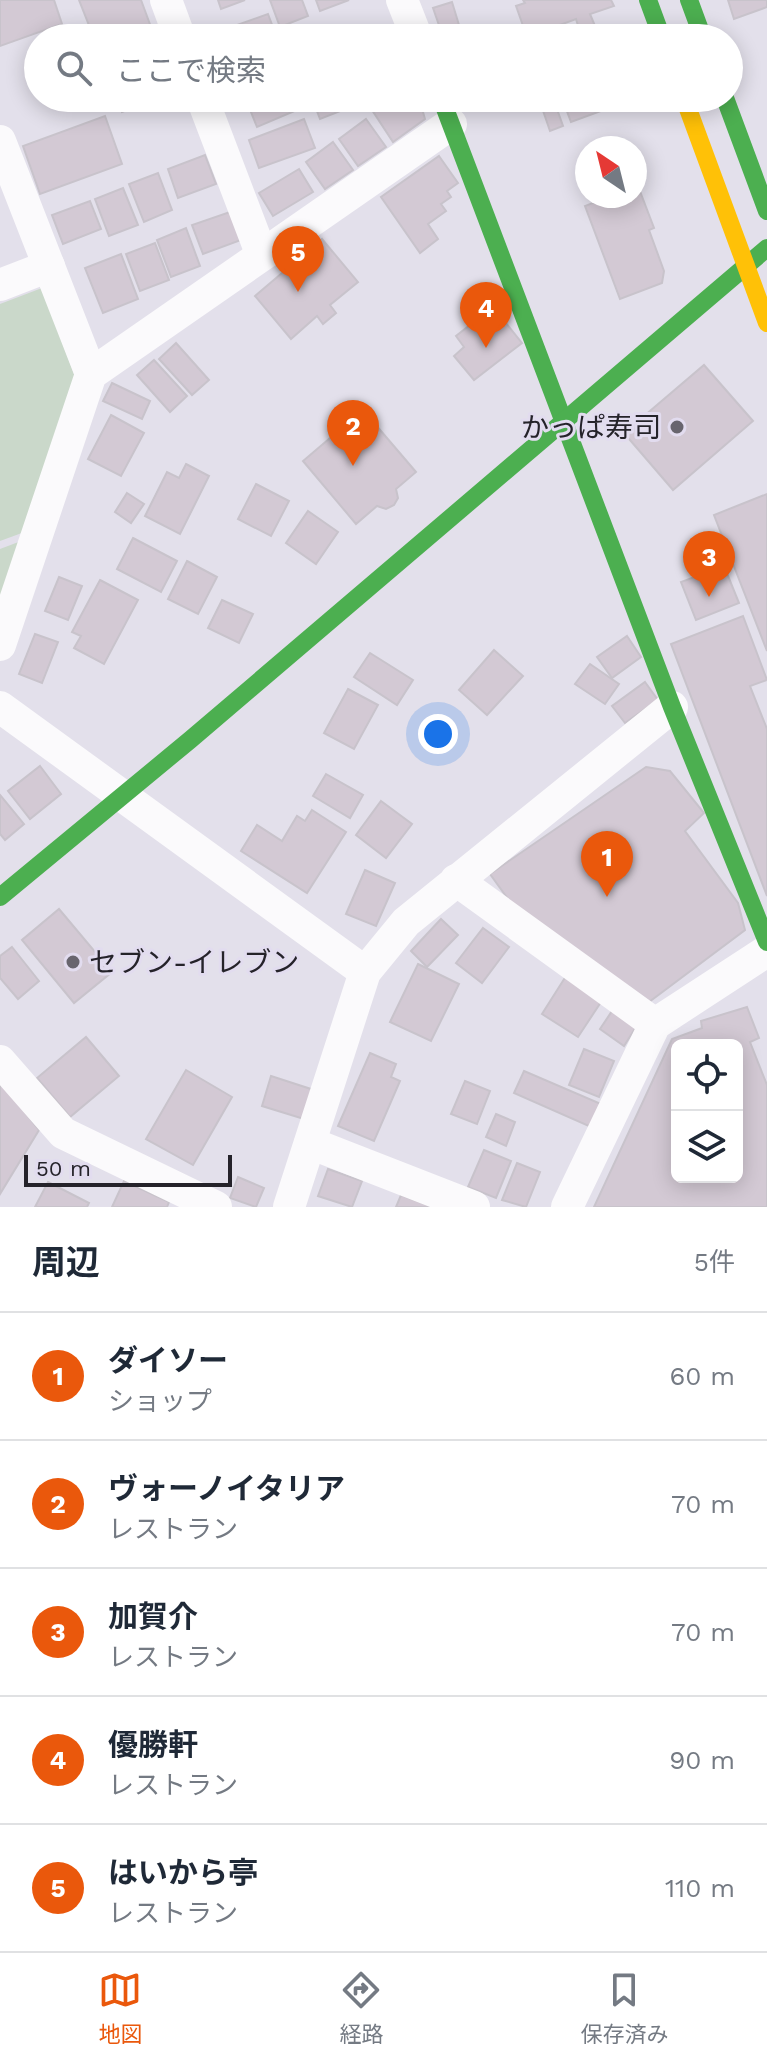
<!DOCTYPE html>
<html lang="ja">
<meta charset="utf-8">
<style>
body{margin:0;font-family:"Work Sans","Noto Sans JP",sans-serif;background:#f2f2f3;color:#1f2937}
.controls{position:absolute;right:24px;bottom:24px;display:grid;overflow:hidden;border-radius:12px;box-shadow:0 4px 20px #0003}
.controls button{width:72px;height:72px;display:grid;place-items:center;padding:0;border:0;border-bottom:2px solid #e0e1e3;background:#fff;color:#1f2937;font:40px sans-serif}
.compass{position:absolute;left:575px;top:136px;width:72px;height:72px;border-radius:50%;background:#fff;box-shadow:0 4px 20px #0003;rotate:325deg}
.scale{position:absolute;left:24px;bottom:20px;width:208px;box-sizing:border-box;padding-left:8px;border:4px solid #25232a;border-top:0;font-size:22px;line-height:28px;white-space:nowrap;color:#25232a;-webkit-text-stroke:6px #e2dcef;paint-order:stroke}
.you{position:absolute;left:438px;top:734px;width:28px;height:28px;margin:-20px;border:6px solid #fff;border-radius:50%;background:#1a73e8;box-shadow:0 0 0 12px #1a73e833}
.badge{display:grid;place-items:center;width:52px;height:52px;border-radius:50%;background:#ea580c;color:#fff;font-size:26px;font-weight:700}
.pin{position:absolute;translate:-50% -66px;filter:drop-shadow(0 2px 4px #0008)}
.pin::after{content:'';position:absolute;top:42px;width:28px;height:24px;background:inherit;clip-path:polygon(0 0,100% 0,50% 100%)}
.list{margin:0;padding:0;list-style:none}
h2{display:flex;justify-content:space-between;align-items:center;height:104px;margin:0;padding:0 32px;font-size:34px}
h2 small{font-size:26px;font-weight:400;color:#747a83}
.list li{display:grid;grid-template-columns:52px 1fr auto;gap:24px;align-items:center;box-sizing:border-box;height:128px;padding:0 32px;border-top:2px solid #e0e1e3}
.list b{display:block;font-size:30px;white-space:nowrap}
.list p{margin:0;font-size:26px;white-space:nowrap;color:#747a83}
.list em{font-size:26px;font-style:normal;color:#747a83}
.icon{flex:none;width:44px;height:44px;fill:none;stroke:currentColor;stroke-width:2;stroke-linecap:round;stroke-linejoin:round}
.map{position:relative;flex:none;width:767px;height:1207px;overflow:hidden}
.search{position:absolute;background:#fff;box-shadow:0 4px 20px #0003;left:24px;right:24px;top:24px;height:88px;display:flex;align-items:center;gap:20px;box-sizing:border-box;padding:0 28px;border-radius:44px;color:#747a83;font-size:30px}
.sheet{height:744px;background:#fff}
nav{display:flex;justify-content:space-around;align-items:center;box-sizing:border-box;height:112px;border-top:2px solid #e0e1e3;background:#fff;font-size:22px;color:#747a83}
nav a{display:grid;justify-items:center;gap:4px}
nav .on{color:#ea580c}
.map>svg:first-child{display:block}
.green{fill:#cad8ca}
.building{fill:#d3c9d4;stroke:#c8c3cb;stroke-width:2;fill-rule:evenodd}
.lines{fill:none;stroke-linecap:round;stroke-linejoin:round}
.street{stroke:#fbfafc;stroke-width:32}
.fast{stroke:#4caf50;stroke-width:18}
.slow{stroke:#ffc107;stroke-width:18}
.poi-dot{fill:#68656e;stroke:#e2dcef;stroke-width:3}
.labels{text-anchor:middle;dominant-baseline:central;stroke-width:6;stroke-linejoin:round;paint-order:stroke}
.poi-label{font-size:28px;fill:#25232a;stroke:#e2dcef;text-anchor:end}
</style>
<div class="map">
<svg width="767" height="1207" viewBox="0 0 767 1207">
<rect width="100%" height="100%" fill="#e3e0eb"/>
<g class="green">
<path d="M 42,288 L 75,377 L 30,530 L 0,541 L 0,304 Z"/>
<path d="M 29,538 L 0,618 L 0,549 Z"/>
</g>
<g class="building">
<path d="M 0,0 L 54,0 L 62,24 L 0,46 Z"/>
<path d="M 79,0 L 141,0 L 155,38 L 94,38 Z"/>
<path d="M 218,0 L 245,0 L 221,9 Z"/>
<path d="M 270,0 L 302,0 L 308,16 L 280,27 Z"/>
<path d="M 316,0 L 349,0 L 320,11 Z"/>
<path d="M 523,0 L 611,0 L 614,6 L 590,14 L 595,26 L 580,32 L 576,19 L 527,37 L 516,6 L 525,3 Z"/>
<path d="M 728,0 L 767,0 L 767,7 L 734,19 Z"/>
<path d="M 452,2 L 459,25 L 441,31 L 433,8 Z"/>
<path d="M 268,14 L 277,38 L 207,38 L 206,36 Z"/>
<path d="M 117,98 L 159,98 L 122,112 Z"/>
<path d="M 271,98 L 293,98 L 297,110 L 257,127 L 249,107 Z"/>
<path d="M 312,98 L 339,98 L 343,110 L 320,119 Z"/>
<path d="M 390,98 L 419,98 L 425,119 L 393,142 L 372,110 Z"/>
<path d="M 553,98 L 563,126 L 550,131 L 540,102 Z"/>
<path d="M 562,98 L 636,98 L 571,122 Z"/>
<path d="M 105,116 L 122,164 L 40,194 L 23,146 Z"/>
<path d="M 304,119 L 315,148 L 259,168 L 249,140 Z"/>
<path d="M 366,119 L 386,147 L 358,166 L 339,139 Z"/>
<path d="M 333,142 L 353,170 L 325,189 L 306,162 Z"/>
<path d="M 205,155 L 216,184 L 178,198 L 168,169 Z"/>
<path d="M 439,156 L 458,183 L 447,191 L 451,197 L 441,204 L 446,211 L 428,224 L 438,239 L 420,253 L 381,197 Z"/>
<path d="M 299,169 L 313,192 L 273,216 L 259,193 Z"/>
<path d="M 158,173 L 172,210 L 144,222 L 129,184 Z"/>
<path d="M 638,186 L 654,228 L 649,230 L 664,271 L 662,283 L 620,299 L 585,206 L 611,196 L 635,196 Z"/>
<path d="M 123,188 L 138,225 L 109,236 L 95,199 Z"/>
<path d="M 90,201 L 101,229 L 63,244 L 52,215 Z"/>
<path d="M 230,212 L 241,240 L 203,254 L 192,225 Z"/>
<path d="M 186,228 L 200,266 L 171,277 L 157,240 Z"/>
<path d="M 322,239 L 358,282 L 330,305 L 336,313 L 323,324 L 317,316 L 291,339 L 255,296 Z"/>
<path d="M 155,243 L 169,280 L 140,291 L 126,254 Z"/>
<path d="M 121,254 L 138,299 L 103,313 L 85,268 Z"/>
<path d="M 493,307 L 522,343 L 474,380 L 454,356 L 464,347 L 456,336 Z"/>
<path d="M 176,343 L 209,380 L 192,395 L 159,359 Z"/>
<path d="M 154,360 L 187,396 L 170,412 L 137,375 Z"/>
<path d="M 704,365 L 753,421 L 673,490 L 624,433 Z"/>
<path d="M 112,383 L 150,401 L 142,419 L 103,401 Z"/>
<path d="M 363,410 L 416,472 L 396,489 L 398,498 L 394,505 L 386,509 L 377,506 L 356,524 L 303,461 Z"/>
<path d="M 111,415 L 144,433 L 121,476 L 88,459 Z"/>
<path d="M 186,464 L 209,476 L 180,534 L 145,516 L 167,472 L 179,478 Z"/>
<path d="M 256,484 L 289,501 L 271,536 L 238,519 Z"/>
<path d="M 127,493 L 144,504 L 131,523 L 115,512 Z"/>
<path d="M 767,494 L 767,651 L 714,515 Z"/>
<path d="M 308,511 L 338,532 L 316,564 L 286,543 Z"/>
<path d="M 133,538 L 177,561 L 161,592 L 117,569 Z"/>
<path d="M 187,561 L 217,577 L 198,614 L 168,599 Z"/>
<path d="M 724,566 L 739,603 L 696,620 L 681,582 Z"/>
<path d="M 59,577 L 82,586 L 68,620 L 45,611 Z"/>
<path d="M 100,580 L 138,600 L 104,664 L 74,648 L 81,636 L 72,632 Z"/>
<path d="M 222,600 L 253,614 L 239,643 L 208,628 Z"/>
<path d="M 743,616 L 767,680 L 750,686 L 767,729 L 767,896 L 671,644 Z"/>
<path d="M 35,634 L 58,642 L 42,683 L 19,674 Z"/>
<path d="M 627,636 L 641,657 L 612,678 L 597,657 Z"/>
<path d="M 494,650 L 523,676 L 487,715 L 459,690 Z"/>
<path d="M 370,653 L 413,680 L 397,705 L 354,677 Z"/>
<path d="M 590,664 L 619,684 L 605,704 L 575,684 Z"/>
<path d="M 645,682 L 658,700 L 625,723 L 612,706 Z"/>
<path d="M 348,689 L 378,705 L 354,749 L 324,733 Z"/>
<path d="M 40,766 L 61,794 L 30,819 L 8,791 Z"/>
<path d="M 646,767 L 670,771 L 704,813 L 685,831 L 738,903 L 745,930 L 649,1002 L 513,906 L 490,874 Z"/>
<path d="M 326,774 L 363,795 L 350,818 L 313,796 Z"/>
<path d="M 0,795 L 24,824 L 5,840 L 0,834 Z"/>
<path d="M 381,801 L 412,824 L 386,858 L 356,835 Z"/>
<path d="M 312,810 L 346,832 L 307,893 L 241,851 L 257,825 L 282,841 L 297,816 L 305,821 Z"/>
<path d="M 365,870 L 395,883 L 376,926 L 346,914 Z"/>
<path d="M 59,909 L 112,972 L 74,1003 L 22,940 Z"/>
<path d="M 441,919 L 458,935 L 427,967 L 411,951 Z"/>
<path d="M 483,928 L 509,947 L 482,983 L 456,963 Z"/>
<path d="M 12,947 L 39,981 L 18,999 L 0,978 L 0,956 Z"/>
<path d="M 418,964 L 459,984 L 431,1041 L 390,1022 Z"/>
<path d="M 566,976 L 603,999 L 578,1037 L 542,1014 Z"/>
<path d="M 747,1007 L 759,1038 L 750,1042 L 767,1085 L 767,1207 L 594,1207 L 672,1039 L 702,1028 L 701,1021 ZM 677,1045 L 737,1045 L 737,1177 L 677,1177 Z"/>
<path d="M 612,1011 L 636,1027 L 624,1046 L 600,1029 Z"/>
<path d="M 86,1037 L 119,1076 L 70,1117 L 37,1078 Z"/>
<path d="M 584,1049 L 614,1061 L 599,1097 L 569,1085 Z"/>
<path d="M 370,1053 L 396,1064 L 391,1077 L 400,1081 L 374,1141 L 338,1126 Z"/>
<path d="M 186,1070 L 232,1097 L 193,1165 L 146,1139 Z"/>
<path d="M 524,1071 L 601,1104 L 591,1127 L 514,1093 Z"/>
<path d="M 271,1076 L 314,1090 L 304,1119 L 262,1106 Z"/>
<path d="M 0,1081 L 39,1130 L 0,1194 Z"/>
<path d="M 465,1081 L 490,1091 L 477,1124 L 451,1114 Z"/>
<path d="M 496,1114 L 515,1122 L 506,1146 L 486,1137 Z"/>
<path d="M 484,1150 L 511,1161 L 496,1198 L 468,1187 Z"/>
<path d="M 517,1163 L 540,1172 L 526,1207 L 502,1200 Z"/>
<path d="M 328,1169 L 362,1181 L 352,1207 L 318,1196 Z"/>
<path d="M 238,1177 L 264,1188 L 256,1207 L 230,1198 Z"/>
<path d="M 124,1181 L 169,1202 L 167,1207 L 112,1207 Z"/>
<path d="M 48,1182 L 89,1203 L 87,1207 L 35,1207 Z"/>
<path d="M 401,1195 L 433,1207 L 396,1207 Z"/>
</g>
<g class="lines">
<g class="street">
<path d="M 166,0 L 180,38"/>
<path d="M 402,0 L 417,38"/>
<path d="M 202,98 L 261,253"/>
<path d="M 0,141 L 91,374"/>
<path d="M 0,285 L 49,266"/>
<path d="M 0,645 L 91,374 L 451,124"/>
<path d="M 0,707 L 365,972"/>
<path d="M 456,880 L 655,1024"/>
<path d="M 0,1061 L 63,1133 L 216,1207"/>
<path d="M 310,1143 L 474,1207"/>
<path d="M 289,1207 L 365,972 L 406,922 L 672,707"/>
<path d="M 567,1207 L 655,1024 L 767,951"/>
</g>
<g class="fast">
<path d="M 648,0 L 662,38"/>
<path d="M 689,0 L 703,38"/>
<path d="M 441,98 L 672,707 L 767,942"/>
<path d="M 725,98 L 767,211"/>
<path d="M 0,897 L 190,740 L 767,248"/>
</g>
<path class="slow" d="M 684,98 L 767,323"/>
</g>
<g class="poi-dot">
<circle cx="677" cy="427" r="8"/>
<circle cx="73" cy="962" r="8"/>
</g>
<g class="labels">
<g class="poi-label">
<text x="661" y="427">かっぱ寿司</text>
<text x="89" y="962" text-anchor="start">セブン-イレブン</text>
</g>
</g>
</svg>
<div class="controls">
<button><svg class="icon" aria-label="locate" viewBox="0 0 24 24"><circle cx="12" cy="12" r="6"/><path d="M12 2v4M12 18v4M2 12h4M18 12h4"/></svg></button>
<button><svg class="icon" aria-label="layers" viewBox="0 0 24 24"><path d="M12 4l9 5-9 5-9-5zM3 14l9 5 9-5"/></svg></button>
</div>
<svg class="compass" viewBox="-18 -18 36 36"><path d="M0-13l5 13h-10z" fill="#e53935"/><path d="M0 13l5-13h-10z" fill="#747a83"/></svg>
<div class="scale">50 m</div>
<div class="you"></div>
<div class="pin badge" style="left:607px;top:897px">1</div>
<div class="pin badge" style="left:353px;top:466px">2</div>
<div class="pin badge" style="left:709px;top:597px">3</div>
<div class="pin badge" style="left:486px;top:348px">4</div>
<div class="pin badge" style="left:298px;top:292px">5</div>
<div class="search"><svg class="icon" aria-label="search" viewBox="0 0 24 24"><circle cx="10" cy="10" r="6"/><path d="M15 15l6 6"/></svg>ここで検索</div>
</div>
<section class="sheet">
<h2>周辺<small>5件</small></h2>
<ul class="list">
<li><span class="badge">1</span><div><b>ダイソー</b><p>ショップ</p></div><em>60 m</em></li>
<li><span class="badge">2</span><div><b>ヴォーノイタリア</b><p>レストラン</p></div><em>70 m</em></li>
<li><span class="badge">3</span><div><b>加賀介</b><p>レストラン</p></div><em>70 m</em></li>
<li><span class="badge">4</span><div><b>優勝軒</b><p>レストラン</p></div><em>90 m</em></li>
<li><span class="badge">5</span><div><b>はいから亭</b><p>レストラン</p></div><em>110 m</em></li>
</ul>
</section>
<nav>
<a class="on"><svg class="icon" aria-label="map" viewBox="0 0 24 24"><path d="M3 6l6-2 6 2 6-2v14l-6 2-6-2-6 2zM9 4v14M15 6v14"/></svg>地図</a>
<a><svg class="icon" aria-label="directions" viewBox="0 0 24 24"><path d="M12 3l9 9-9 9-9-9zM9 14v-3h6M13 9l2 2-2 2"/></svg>経路</a>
<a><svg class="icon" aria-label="saved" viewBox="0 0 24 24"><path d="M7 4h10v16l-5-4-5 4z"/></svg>保存済み</a>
</nav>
